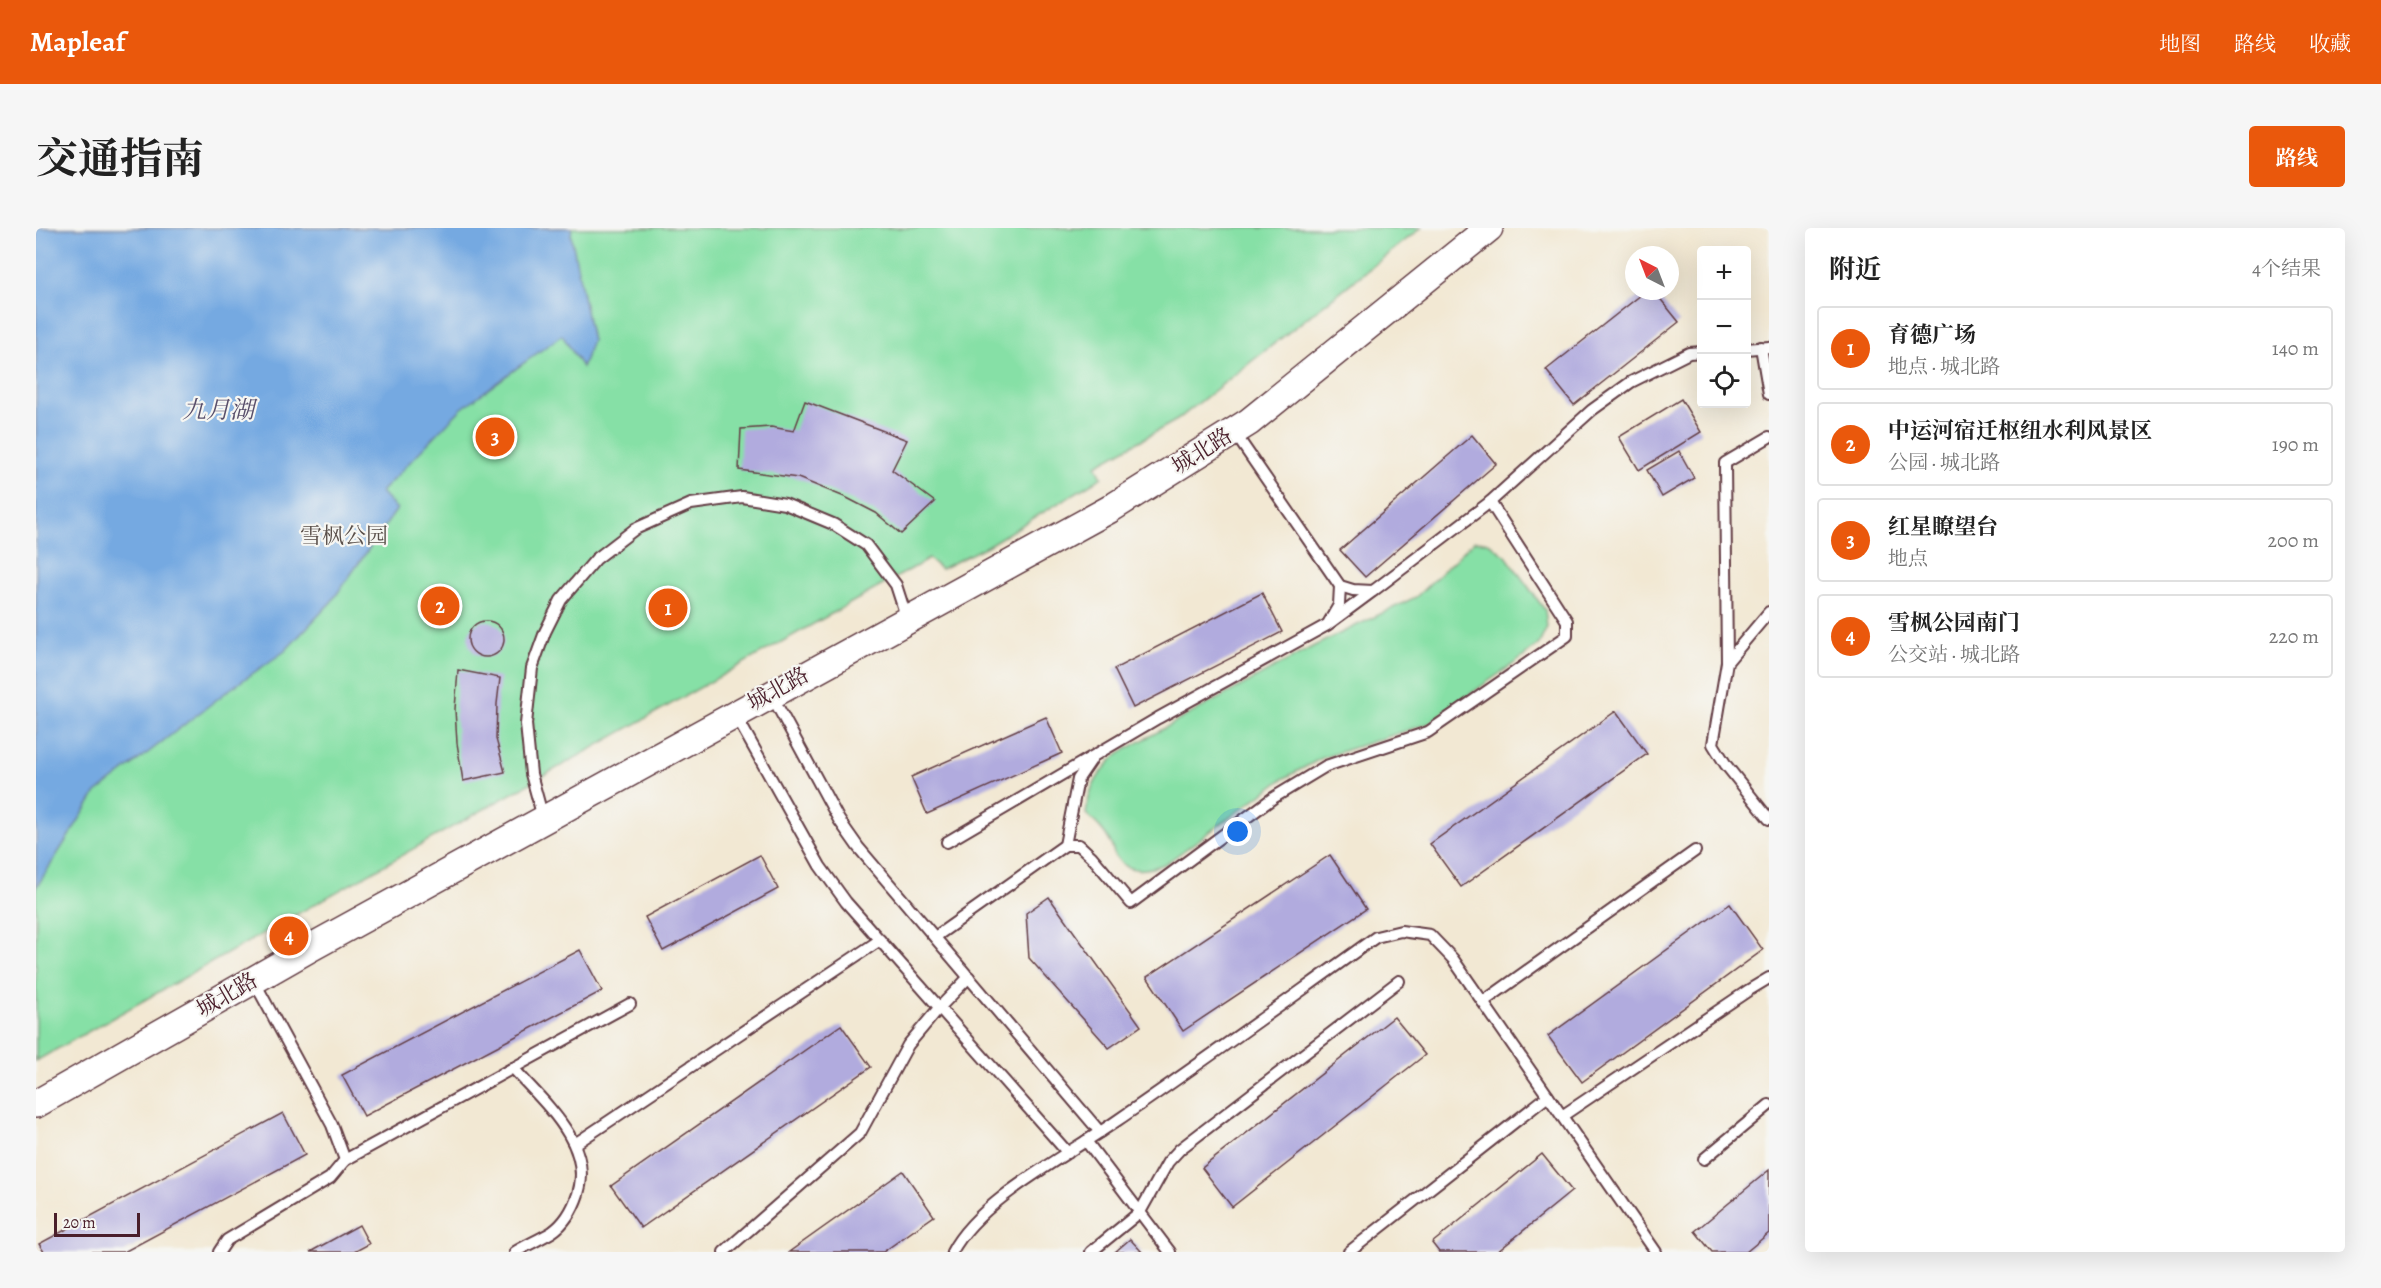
<!DOCTYPE html>
<html lang="zh">
<meta charset="utf-8">
<style>
body{margin:0;font-family:Alegreya,"Noto Serif SC",serif;background:#f6f6f6;color:#222}
.controls{position:absolute;right:18px;top:18px;display:grid;overflow:hidden;border-radius:6px;box-shadow:0 6px 24px #0002}
.controls button{width:54px;height:54px;display:grid;place-items:center;padding:0;border:0;border-bottom:2px solid #e0e0e0;background:#fff;color:#222;font:30px sans-serif}
.compass{position:absolute;left:1589px;top:18px;width:54px;height:54px;border-radius:50%;background:#fff;box-shadow:0 6px 24px #0002;rotate:318deg}
.scale{position:absolute;left:18px;bottom:15px;width:86px;box-sizing:border-box;padding-left:6px;border:3px solid #4a1f2b;border-top:0;font-size:16px;line-height:21px;white-space:nowrap;color:#4a1f2b;-webkit-text-stroke:4px #f6f6f2;paint-order:stroke}
.you{position:absolute;left:1202px;top:604px;width:21px;height:21px;margin:-15px;border:4px solid #fff;border-radius:50%;background:#1a73e8;box-shadow:0 0 0 9px #1a73e833}
.badge{display:grid;place-items:center;width:39px;height:39px;border-radius:50%;background:#ea580c;color:#fff;font-size:20px;font-weight:700}
.pin{position:absolute;translate:-50% -50%;border:3px solid #fff;box-shadow:0 2px 6px #0006}
.list{margin:0;padding:0;list-style:none}
h2{display:flex;justify-content:space-between;align-items:center;height:78px;margin:0;padding:0 24px;font-size:26px}
h2 small{font-size:20px;font-weight:400;color:#767676}
.list li{display:grid;grid-template-columns:39px 1fr auto;gap:18px;align-items:center;box-sizing:border-box;height:84px;margin:0 12px 12px;padding:0 12px;border:2px solid #e0e0e0;border-radius:6px}
.list b{display:block;font-size:22px;white-space:nowrap}
.list p{margin:0;font-size:20px;white-space:nowrap;color:#767676}
.list em{font-size:20px;font-style:normal;color:#767676}
.icon{flex:none;width:33px;height:33px;fill:none;stroke:currentColor;stroke-width:2;stroke-linecap:round;stroke-linejoin:round}
.map{position:relative;flex:none;width:1733px;height:1024px;overflow:hidden;border-radius:6px}
header{display:flex;align-items:center;gap:36px;box-sizing:border-box;height:84px;padding:0 30px;background:#ea580c;color:#fff}
header strong{font-size:28px}
nav{display:flex;gap:33px;margin-inline-start:auto;font-size:21px}
.intro{display:flex;align-items:center;justify-content:space-between;box-sizing:border-box;height:144px;padding:0 36px}
h1{margin:0;font-size:42px}
.button{padding:15px 27px;border-radius:6px;background:#ea580c;color:#fff;font-size:21px;font-weight:700}
main{display:flex;gap:36px;padding:0 36px}
aside{flex:1;background:#fff;border-radius:6px;box-shadow:0 6px 24px #0002}
.map>svg:first-child{display:block}
.green{fill:#86e0a6;stroke:#688068;stroke-width:1.5}
.water{fill:#75a9e1;stroke:#606486;stroke-width:1.5}
.building{fill:#b1abde}
.lines{fill:none;stroke-linecap:round;stroke-linejoin:round}
.service-casing{stroke:#633d44;stroke-width:14}
.tertiary-casing{stroke:#633d44;stroke-width:30}
.service{stroke:#fff;stroke-width:10}
.tertiary{stroke:#fff;stroke-width:27}
.labels{text-anchor:middle;dominant-baseline:central;stroke-width:4.5;stroke-linejoin:round;paint-order:stroke}
.street-label{font-size:22px;fill:#4a1f2b;stroke:#f6f6f2}
.park-label{font-size:22px;fill:#594f4a;stroke:#f6f6f2}
.water-label{font-size:24px;font-style:italic;fill:#594f6b;stroke:#f6f6f2}
</style>
<header>
<strong>Mapleaf</strong>
<nav><a>地图</a><a>路线</a><a>收藏</a></nav>
</header>
<div class="intro"><h1>交通指南</h1><a class="button">路线</a></div>
<main>
<div class="map">
<svg width="1733" height="1024" viewBox="0 0 1733 1024">
<rect width="100%" height="100%" fill="#f6f6f2"/>
<filter id="ink" filterUnits="userSpaceOnUse"><feTurbulence type="fractalNoise" baseFrequency=".0167" numOctaves="2"/><feDisplacementMap in="SourceGraphic" scale="12" xChannelSelector="R" yChannelSelector="G"/><feConvolveMatrix kernelMatrix="1 2 1 2 8 2 1 2 1" color-interpolation-filters="sRGB"/></filter>
<filter id="wash" filterUnits="userSpaceOnUse"><feTurbulence type="fractalNoise" baseFrequency=".008" numOctaves="4" result="noise"/><feDisplacementMap in="SourceGraphic" scale="24" xChannelSelector="R" yChannelSelector="G"/><feGaussianBlur stdDeviation="1.35" result="paint"/><feColorMatrix in="noise" values="0 0 0 0 0 0 0 0 0 0 0 0 0 0 0 0 0 1.4 0 .05"/><feComposite in="paint" operator="in"/></filter>
<g filter="url(#wash)">
<rect width="100%" height="100%" fill="#f2e8d3"/>
<g class="green">
<path d="M 0,0 L 1385,0 L 1141,192 L 1060,237 L 1066,249 L 951,318 L 905,341 L 893,331 L 0,833 Z"/>
<path d="M 1438,313 L 1452,314 L 1470,328 L 1509,382 L 1511,399 L 1503,416 L 1486,430 L 1391,496 L 1286,530 L 1247,551 L 1129,636 C 1112,642 1092,647 1080,629 C 1077,626 1077,620 1075,616 C 1070,604 1060,595 1050,586 C 1053,558 1063,544 1083,525 L 1278,418 L 1380,369 Z"/>
</g>
<path class="water" d="M 0,0 L 536,0 L 535,7 L 556,113 L 546,139 L 526,107 L 425,181 L 345,264 L 361,281 L 296,373 L 249,423 L 193,462 L 60,565 L 0,660 Z"/>
<g id="blocks">
<g class="building">
<path d="M 1610,63 L 1618,63 L 1643,94 L 1538,177 L 1510,142 Z"/>
<path d="M 1645,171 L 1665,204 L 1603,242 L 1583,209 Z"/>
<path d="M 769,173 L 871,212 L 856,242 L 899,274 L 865,306 L 840,285 L 811,270 L 762,250 L 703,242 L 705,201 L 735,199 L 758,203 Z"/>
<path d="M 1436,207 L 1460,236 L 1329,349 L 1304,322 Z"/>
<path d="M 1643,223 L 1658,250 L 1626,269 L 1611,242 Z"/>
<path d="M 1226,365 L 1246,404 L 1097,480 L 1078,441 Z"/>
<circle cx="450" cy="411" r="18"/>
<path d="M 422,442 L 464,450 L 461,476 L 460,511 L 469,544 L 427,553 L 421,515 L 419,481 Z"/>
<path d="M 1580,483 L 1611,526 L 1425,659 L 1394,616 Z"/>
<path d="M 1010,489 L 1026,525 L 891,586 L 875,549 Z"/>
<path d="M 724,627 L 742,661 L 627,723 L 609,689 Z"/>
<path d="M 1294,627 L 1330,681 L 1147,803 L 1111,749 Z"/>
<path d="M 1013,669 L 1105,798 L 1073,820 L 993,730 L 990,685 Z"/>
<path d="M 1694,676 L 1727,722 L 1546,854 L 1512,808 Z"/>
<path d="M 544,722 L 566,763 L 328,888 L 306,847 Z"/>
<path d="M 1358,789 L 1389,827 L 1196,979 L 1166,940 Z"/>
<path d="M 805,797 L 835,839 L 605,1000 L 575,958 Z"/>
<path d="M 247,885 L 269,927 L 88,1024 L 8,1024 L 3,1016 Z"/>
<path d="M 1506,926 L 1536,963 L 1461,1024 L 1403,1024 L 1396,1015 Z"/>
<path d="M 1733,942 L 1733,1005 L 1710,1024 L 1676,1024 L 1659,1003 Z"/>
<path d="M 867,943 L 898,988 L 847,1024 L 753,1024 Z"/>
<path d="M 323,997 L 333,1016 L 318,1024 L 274,1024 Z"/>
<path d="M 1094,1011 L 1106,1024 L 1079,1024 Z"/>
</g>
</g>
</g>
<g filter="url(#ink)">
<use href="#blocks" fill-opacity="0" stroke="#633d44" stroke-width="1.5"/>
<g class="lines">
<defs>
<g id="service">
<path d="M 1725,119 L 1733,166"/>
<path d="M 1710,121 L 1733,119"/>
<path d="M 1198,204 L 1304,358 L 1317,362 L 1337,363 L 1454,274 L 1556,182 L 1595,154 L 1653,125 L 1666,124"/>
<path d="M 1733,384 L 1691,434 L 1677,516 L 1690,537 L 1733,591"/>
<path d="M 1293,394 L 1303,377 L 1304,358"/>
<path d="M 1691,434 L 1689,235 L 1733,209"/>
<path d="M 736,468 L 803,592 L 822,619 L 1064,904"/>
<path d="M 700,488 L 784,638 L 810,674 L 1032,925"/>
<path d="M 507,590 L 495,546 L 490,496 L 496,440 L 509,404 L 525,372 L 560,331 L 599,301 L 655,276 L 706,269 L 749,276 L 797,296 L 830,317 L 860,357 L 871,391"/>
<path d="M 911,614 L 1122,490 L 1291,397 L 1337,363"/>
<path d="M 1029,617 L 1042,551 L 1055,532"/>
<path d="M 899,709 L 1029,617 L 1043,617 L 1056,629 L 1095,675 L 1237,570 L 1290,538 L 1392,504 L 1531,408 L 1531,393 L 1454,274"/>
<path d="M 1447,774 L 1659,623"/>
<path d="M 477,840 C 507,874 558,916 542,966 C 537,981 529,995 516,1004 C 504,1011 491,1017 479,1024"/>
<path d="M 1526,888 L 1713,762 L 1733,750"/>
<path d="M 1050,913 L 1134,1024"/>
<path d="M 539,916 L 844,712"/>
<path d="M 1668,931 L 1733,877"/>
<path d="M 309,932 L 594,776"/>
<path d="M 183,1024 L 191,1012 L 294,950 L 309,932 L 296,897 L 218,753"/>
<path d="M 688,1024 L 824,905 L 872,817 L 903,780 L 933,749"/>
<path d="M 916,1024 C 943,972 1030,928 1079,894 C 1167,834 1253,771 1340,709 L 1365,703 L 1394,707 L 1417,731 L 1620,1024"/>
<path d="M 1055,1024 L 1104,984 L 1132,934 L 1144,921 L 1363,753"/>
<path d="M 1313,1024 L 1512,868"/>
</g>
<path id="tertiary" d="M 0,876 L 274,720 L 1074,281 L 1213,194 L 1453,0"/>
</defs>
<use href="#service" class="service-casing"/>
<use href="#tertiary" class="tertiary-casing"/>
<use href="#service" class="service"/>
<use href="#tertiary" class="tertiary"/>
</g>
</g>
<g class="labels">
<g class="street-label">
<text transform="translate(1166 223) rotate(-32)">城北路</text>
<text transform="translate(742 461) rotate(-29)">城北路</text>
<text transform="translate(191 767) rotate(-30)">城北路</text>
</g>
<g class="park-label">
<text x="308" y="308">雪枫公园</text>
</g>
<g class="water-label">
<text x="182" y="182">九月湖</text>
</g>
</g>
</svg>
<div class="controls">
<button>+</button>
<button>−</button>
<button><svg class="icon" aria-label="locate" viewBox="0 0 24 24"><circle cx="12" cy="12" r="6"/><path d="M12 2v4M12 18v4M2 12h4M18 12h4"/></svg></button>
</div>
<svg class="compass" viewBox="-18 -18 36 36"><path d="M0-13l5 13h-10z" fill="#e53935"/><path d="M0 13l5-13h-10z" fill="#767676"/></svg>
<div class="scale">20 m</div>
<div class="you"></div>
<div class="pin badge" style="left:632px;top:380px">1</div>
<div class="pin badge" style="left:404px;top:378px">2</div>
<div class="pin badge" style="left:459px;top:209px">3</div>
<div class="pin badge" style="left:253px;top:708px">4</div>
</div>
<aside>
<h2>附近<small>4个结果</small></h2>
<ul class="list">
<li><span class="badge">1</span><div><b>育德广场</b><p>地点 · 城北路</p></div><em>140 m</em></li>
<li><span class="badge">2</span><div><b>中运河宿迁枢纽水利风景区</b><p>公园 · 城北路</p></div><em>190 m</em></li>
<li><span class="badge">3</span><div><b>红星瞭望台</b><p>地点</p></div><em>200 m</em></li>
<li><span class="badge">4</span><div><b>雪枫公园南门</b><p>公交站 · 城北路</p></div><em>220 m</em></li>
</ul>
</aside>
</main>
